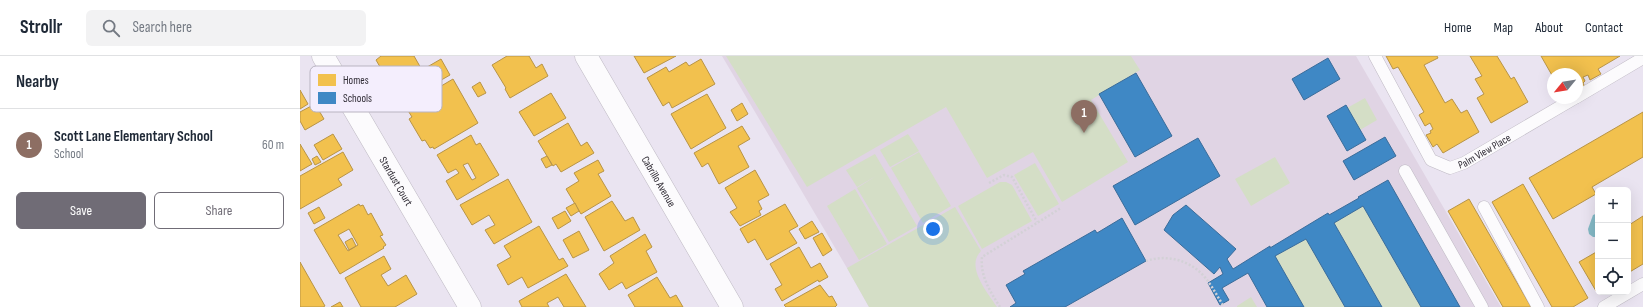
<!DOCTYPE html>
<meta charset="utf-8">
<style>
body{margin:0;font-family:"Sofia Sans Condensed",sans-serif;background:#f2f2f3;color:#1f2937}
.controls{position:absolute;right:12px;bottom:12px;display:grid;overflow:hidden;border-radius:6px;box-shadow:0 4px 16px #0002}
.controls button{width:36px;height:36px;display:grid;place-items:center;padding:0;border:0;border-bottom:1px solid #e0e1e3;background:#fff;color:#1f2937;font:20px sans-serif}
.compass{position:absolute;left:1247px;top:12px;width:36px;height:36px;border-radius:50%;background:#fff;box-shadow:0 4px 16px #0002;rotate:240deg}
.you{position:absolute;left:633px;top:173px;width:14px;height:14px;margin:-10px;border:3px solid #fff;border-radius:50%;background:#1a73e8;box-shadow:0 0 0 6px #1a73e833}
.badge{display:grid;place-items:center;width:26px;height:26px;border-radius:50%;background:#706c76;color:#fff;font-size:13px;font-weight:700}
.pin{position:absolute;translate:-50% -33px;filter:drop-shadow(0 1px 2px #0008)}
.pin::after{content:'';position:absolute;top:21px;width:14px;height:12px;background:inherit;clip-path:polygon(0 0,100% 0,50% 100%)}
.list{margin:0;padding:0;list-style:none}
h2{display:flex;justify-content:space-between;align-items:center;height:52px;margin:0;padding:0 16px;font-size:17px}
h2 small{font-size:13px;font-weight:400;color:#747a83}
.list li{display:grid;grid-template-columns:26px 1fr auto;gap:12px;align-items:center;box-sizing:border-box;height:72px;padding:0 16px;border-top:1px solid #e0e1e3}
.list b{display:block;font-size:15px;white-space:nowrap}
.list p{margin:0;font-size:13px;white-space:nowrap;color:#747a83}
.list em{font-size:13px;font-style:normal;color:#747a83}
.actions{display:flex;gap:8px;padding:12px 16px}
.actions a{flex:1;padding:9px 0;border:1px solid #706c76;border-radius:6px;text-align:center;font-size:14px;color:#706c76}
.actions .main{background:#706c76;color:#fff}
.icon{flex:none;width:22px;height:22px;fill:none;stroke:currentColor;stroke-width:2;stroke-linecap:round;stroke-linejoin:round}
.map{position:relative;flex:none;width:1343px;height:251px;overflow:hidden}
header{display:flex;align-items:center;gap:24px;box-sizing:border-box;height:56px;padding:0 20px;background:#fff;border-bottom:1px solid #e0e1e3}
header strong{font-size:19px}
nav{display:flex;gap:22px;margin-inline-start:auto;font-size:14px}
.search{width:280px;height:36px;background:#f2f2f3;display:flex;align-items:center;gap:10px;box-sizing:border-box;padding:0 14px;border-radius:6px;color:#747a83;font-size:15px}
main{display:flex}
aside{flex:1;background:#fff}
.map>svg:first-child{display:block}
.education{fill:#e0d4e4}
.green{fill:#d4dec6}
.water{fill:#84b9c6}
.homes{fill:#f2c14e;stroke:#b89446;fill-rule:evenodd}
.schools{fill:#3f88c5;stroke:#3a6c9a}
.lines{fill:none;stroke-linecap:round;stroke-linejoin:round}
.lane-casing{stroke:#bfbac4;stroke-width:13}
.street-casing{stroke:#bfbac4;stroke-width:23}
.secondary-casing{stroke:#bfbac4;stroke-width:23}
.path{stroke:#d3d1d6;stroke-width:2.5;stroke-dasharray:2 2;stroke-linecap:butt}
.lane{stroke:#fcfbfd;stroke-width:12}
.street{stroke:#fcfbfd;stroke-width:22}
.secondary{stroke:#fcfbfd;stroke-width:22}
.labels{text-anchor:middle;dominant-baseline:central;stroke-width:4;stroke-linejoin:round;paint-order:stroke}
.street-label{font-size:11px;fill:#2f2b34;stroke:#f4eefd}
.key{fill:#f4eefd;stroke:#b9b4c1;stroke-width:1}
.key-label{font-size:11px;fill:#2f2b34}
</style>
<header>
<strong>Strollr</strong>
<div class="search"><svg class="icon" aria-label="search" viewBox="0 0 24 24"><circle cx="10" cy="10" r="6"/><path d="M15 15l6 6"/></svg>Search here</div>
<nav><a>Home</a><a>Map</a><a>About</a><a>Contact</a></nav>
</header>
<main>
<aside>
<h2>Nearby<small></small></h2>
<ul class="list">
<li><span class="badge" style="background:#8d6e63">1</span><div><b>Scott Lane Elementary School</b><p>School</p></div><em>60 m</em></li>
</ul>
<div class="actions"><a class="main">Save</a><a>Share</a></div>
</aside>
<div class="map">
<svg width="1343" height="251" viewBox="0 0 1343 251">
<rect width="100%" height="100%" fill="#eae4f1"/>
<path class="education" d="M 422,0 L 1056,0 L 1201,251 L 569,251 L 547,212 Z"/>
<g class="green">
<path d="M 426,0 L 831,0 L 840,14 L 791,44 L 828,106 L 762,146 L 733,96 L 687,122 L 646,51 L 507,131 Z"/>
<path d="M 1065,42 L 1077,64 L 1060,74 L 1047,52 Z"/>
<path d="M 608,78 L 619,95 L 590,111 L 580,94 Z"/>
<path d="M 619,96 L 651,150 L 623,167 L 591,112 Z"/>
<path d="M 575,98 L 617,170 L 589,186 L 557,132 L 576,120 L 557,131 L 546,114 Z"/>
<path d="M 975,101 L 990,127 L 951,150 L 935,123 Z"/>
<path d="M 735,107 L 759,148 L 738,160 L 714,119 Z"/>
<path d="M 700,126 L 706,126 L 712,129 L 732,165 L 682,193 L 658,150 Z"/>
<path d="M 555,133 L 587,188 L 559,204 L 527,150 Z"/>
<path d="M 1063,150 L 1121,251 L 1082,251 L 1034,167 Z"/>
<path d="M 655,151 L 681,195 C 665,211 688,237 697,251 L 569,251 L 547,212 Z"/>
<path d="M 1006,183 L 1045,251 L 1004,251 L 975,200 Z"/>
<path d="M 951,241 L 957,251 L 937,251 L 937,250 Z"/>
</g>
<path class="water" d="M 1298,157 L 1298,181 L 1293,181 L 1289,178 L 1288,173 L 1293,159 Z"/>
<g class="homes">
<path d="M 81,0 L 114,0 L 122,14 L 141,3 L 150,19 L 103,46 L 102,44 L 100,45 L 76,4 Z"/>
<path d="M 207,0 L 229,0 L 236,12 L 242,8 L 248,20 L 210,42 L 205,33 L 206,32 L 192,9 Z"/>
<path d="M 334,0 L 376,0 L 344,17 Z"/>
<path d="M 1086,0 L 1137,0 L 1138,2 L 1124,9 L 1145,47 L 1152,43 L 1161,57 L 1167,54 L 1179,76 L 1143,97 L 1137,88 L 1133,91 L 1126,79 L 1131,77 L 1130,75 L 1133,73 L 1130,67 L 1125,70 L 1119,59 L 1124,56 L 1098,11 L 1093,13 Z"/>
<path d="M 1170,0 L 1197,0 L 1211,23 L 1214,21 L 1228,46 L 1191,67 L 1177,42 L 1184,38 L 1175,23 L 1182,20 Z"/>
<path d="M 1241,0 L 1320,0 L 1298,13 L 1301,18 L 1290,24 L 1288,19 L 1283,21 L 1285,25 L 1283,27 L 1285,31 L 1277,35 L 1277,18 L 1253,18 L 1253,21 Z"/>
<path d="M 401,3 L 415,28 L 372,52 L 369,46 L 363,50 L 347,22 L 366,11 L 369,16 L 386,6 L 389,10 Z"/>
<path d="M 153,23 L 178,67 L 134,93 L 133,91 L 130,92 L 125,84 L 122,85 L 109,63 L 112,61 L 107,53 L 110,51 L 109,49 Z"/>
<path d="M 180,26 L 186,37 L 178,41 L 172,31 Z"/>
<path d="M 0,34 L 8,48 L 0,53 Z"/>
<path d="M 251,37 L 266,62 L 234,80 L 219,56 Z"/>
<path d="M 407,38 L 426,72 L 391,93 L 371,58 Z"/>
<path d="M 442,47 L 448,58 L 437,65 L 431,54 Z"/>
<path d="M 15,48 L 24,63 L 5,74 L 0,65 L 0,56 Z"/>
<path d="M 1343,56 L 1343,101 L 1292,131 L 1296,138 L 1253,163 L 1229,122 Z"/>
<path d="M 268,67 L 281,90 L 287,86 L 294,97 L 261,116 L 256,108 L 253,110 L 238,85 Z"/>
<path d="M 442,70 L 450,83 L 438,90 L 449,111 L 419,128 L 408,107 L 402,111 L 394,97 Z"/>
<path d="M 33,78 L 42,93 L 23,104 L 14,89 Z"/>
<path d="M 171,79 L 176,89 L 180,87 L 199,119 L 157,144 L 146,125 L 159,117 L 156,113 L 148,117 L 137,99 ZM 168,107 L 176,122 L 172,124 L 163,109 Z"/>
<path d="M 0,88 L 12,108 L 0,115 Z"/>
<path d="M 43,96 L 53,114 L 38,123 L 42,129 L 0,153 L 0,120 Z"/>
<path d="M 17,100 L 21,106 L 15,109 L 12,103 Z"/>
<path d="M 247,100 L 252,109 L 246,112 L 241,103 Z"/>
<path d="M 298,104 L 304,115 L 298,118 L 311,140 L 281,158 L 266,133 L 279,125 L 274,117 Z"/>
<path d="M 455,114 L 469,139 L 458,145 L 462,153 L 459,155 L 461,159 L 440,170 L 430,156 L 437,152 L 425,132 Z"/>
<path d="M 208,123 L 232,166 L 194,188 L 185,174 L 195,169 L 189,159 L 172,169 L 160,149 Z"/>
<path d="M 1223,128 L 1288,242 L 1273,251 L 1252,251 L 1192,146 Z"/>
<path d="M 1169,143 L 1231,251 L 1203,251 L 1148,155 Z"/>
<path d="M 312,145 L 325,165 L 333,161 L 340,174 L 304,195 L 285,161 Z"/>
<path d="M 275,147 L 279,155 L 271,160 L 266,152 Z"/>
<path d="M 59,148 L 60,150 L 63,149 L 68,159 L 71,157 L 83,179 L 80,180 L 86,189 L 83,191 L 84,192 L 40,218 L 14,174 ZM 49,173 L 58,189 L 48,195 L 38,179 Z"/>
<path d="M 485,148 L 498,170 L 489,175 L 497,187 L 467,204 L 455,183 L 448,187 L 440,173 Z"/>
<path d="M 19,151 L 25,162 L 14,168 L 8,157 Z"/>
<path d="M 265,155 L 271,165 L 258,173 L 252,162 Z"/>
<path d="M 1343,160 L 1343,208 L 1328,217 L 1328,168 L 1329,169 Z"/>
<path d="M 512,165 L 519,176 L 505,183 L 499,173 Z"/>
<path d="M 239,170 L 259,204 L 263,202 L 268,210 L 228,232 L 222,221 L 208,229 L 197,209 L 211,201 L 204,190 Z"/>
<path d="M 279,175 L 289,194 L 273,202 L 263,184 Z"/>
<path d="M 522,177 L 532,194 L 523,200 L 513,182 Z"/>
<path d="M 345,178 L 352,191 L 346,195 L 357,216 L 326,233 L 322,226 L 309,234 L 299,218 L 314,207 L 310,200 Z"/>
<path d="M 52,182 L 56,190 L 49,194 L 45,186 Z"/>
<path d="M 499,191 L 511,212 L 520,207 L 528,221 L 519,226 L 518,224 L 482,245 L 475,233 L 482,229 L 470,208 Z"/>
<path d="M 1298,195 L 1298,234 L 1296,235 L 1279,206 Z"/>
<path d="M 84,200 L 91,213 L 81,219 L 88,230 L 106,219 L 117,238 L 95,251 L 61,251 L 45,222 Z"/>
<path d="M 0,206 L 25,250 L 23,251 L 0,251 Z"/>
<path d="M 266,218 L 286,251 L 264,251 L 258,241 L 247,247 L 249,251 L 222,251 L 219,245 Z"/>
<path d="M 357,221 L 370,242 L 376,239 L 383,251 L 335,251 L 328,239 Z"/>
<path d="M 520,229 L 529,241 L 532,240 L 537,249 L 535,251 L 486,251 L 484,249 Z"/>
<path d="M 40,246 L 43,251 L 31,251 Z"/>
</g>
<g class="schools">
<path d="M 1028,2 L 1040,23 L 1004,44 L 992,23 Z"/>
<path d="M 836,17 L 872,80 L 835,101 L 799,38 Z"/>
<path d="M 1046,49 L 1066,84 L 1047,95 L 1027,60 Z"/>
<path d="M 1085,81 L 1096,100 L 1054,124 L 1043,105 Z"/>
<path d="M 898,82 L 920,120 L 835,169 L 813,130 Z"/>
<path d="M 1088,124 L 1160,251 L 1121,251 L 1063,150 L 1034,167 L 1082,251 L 1045,251 L 1006,183 L 975,200 L 1004,251 L 967,251 L 948,217 L 922,232 L 929,244 L 920,249 L 908,227 L 923,218 L 920,211 L 914,218 L 864,174 L 873,159 L 886,149 L 936,193 L 927,203 L 933,213 L 970,190 L 970,192 L 1028,157 L 1029,159 L 1059,142 L 1058,141 Z"/>
<path d="M 822,162 L 846,205 L 765,251 L 710,251 L 716,247 L 706,229 L 725,218 L 723,215 L 795,174 L 797,177 Z"/>
</g>
<g class="lines">
<defs>
<g id="lane">
<path id="s1" d="M 1075,0 L 1131,104 L 1150,112 L 1164,107 L 1275,42"/>
<path d="M 1277,41 L 1343,2"/>
<path d="M 1105,115 L 1182,251"/>
<path d="M 1184,151 L 1238,251"/>
<path d="M 1304,251 L 1343,228"/>
</g>
<g id="street">
<path id="s2" d="M 23,0 L 170,251"/>
</g>
<g id="secondary">
<path id="s3" d="M 286,0 L 432,251"/>
</g>
</defs>
<use href="#lane" class="lane-casing"/>
<use href="#street" class="street-casing"/>
<use href="#secondary" class="secondary-casing"/>
<g class="path">
<path d="M 689,127 L 704,119 L 712,121 L 737,166"/>
<path d="M 846,205 C 869,197 896,206 909,227 C 915,235 919,243 924,251"/>
<path d="M 700,251 C 690,235 680,220 682,201 L 761,152"/>
</g>
<use href="#lane" class="lane"/>
<use href="#street" class="street"/>
<use href="#secondary" class="secondary"/>
</g>
<g class="labels">
<g class="street-label">
<text stroke="none"><textPath href="#s1" startOffset="177">Palm View Place</textPath></text>
<text stroke="none"><textPath href="#s2" startOffset="145">Stardust Court</textPath></text>
<text stroke="none"><textPath href="#s3" startOffset="145">Cabrillo Avenue</textPath></text>
</g>
</g>
<rect x="10" y="10" width="132" height="46" rx="6" class="key"/>
<rect x="18" y="18" width="18" height="12" fill="#f2c14e"/>
<rect x="18" y="36" width="18" height="12" fill="#3f88c5"/>
<g class="key-label">
<text x="43" y="28">Homes</text>
<text x="43" y="46">Schools</text>
</g>
</svg>
<div class="controls">
<button>+</button>
<button>−</button>
<button><svg class="icon" aria-label="locate" viewBox="0 0 24 24"><circle cx="12" cy="12" r="6"/><path d="M12 2v4M12 18v4M2 12h4M18 12h4"/></svg></button>
</div>
<svg class="compass" viewBox="-18 -18 36 36"><path d="M0-13l5 13h-10z" fill="#e53935"/><path d="M0 13l5-13h-10z" fill="#747a83"/></svg>
<div class="you"></div>
<div class="pin badge" style="left:784px;top:77px;background:#8d6e63">1</div>
</div>
</main>
